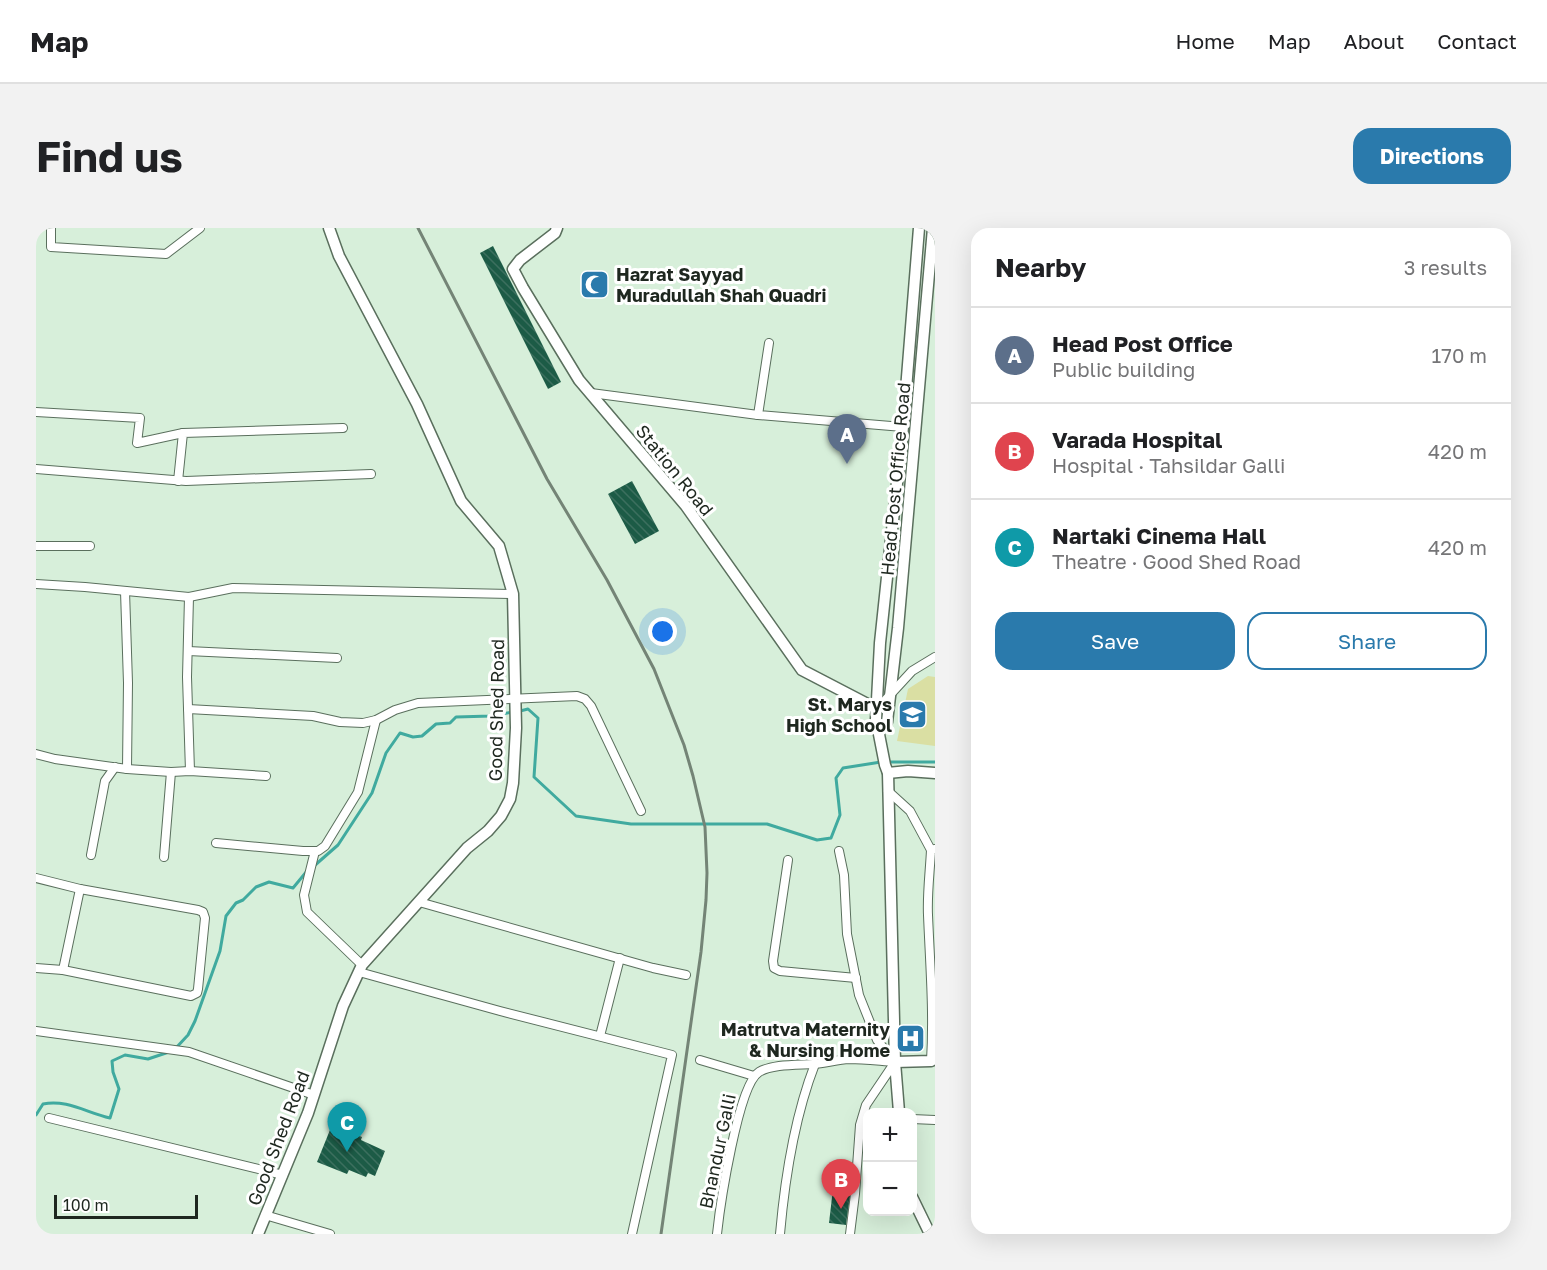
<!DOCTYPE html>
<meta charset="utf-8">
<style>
body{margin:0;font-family:"Golos Text",sans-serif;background:#f2f2f2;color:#202124}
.controls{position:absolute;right:18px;bottom:18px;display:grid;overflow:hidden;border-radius:12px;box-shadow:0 6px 24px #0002}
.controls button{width:54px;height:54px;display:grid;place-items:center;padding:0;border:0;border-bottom:2px solid #e0e0e0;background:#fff;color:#202124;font:30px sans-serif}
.scale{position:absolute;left:18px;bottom:15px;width:144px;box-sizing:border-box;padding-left:6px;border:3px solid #1e271f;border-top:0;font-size:16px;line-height:21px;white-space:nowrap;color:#1e271f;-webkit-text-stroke:4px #fff;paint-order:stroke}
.you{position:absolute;left:627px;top:404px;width:21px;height:21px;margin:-15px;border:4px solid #fff;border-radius:50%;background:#1a73e8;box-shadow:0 0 0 9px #1a73e833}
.badge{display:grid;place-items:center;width:39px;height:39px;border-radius:50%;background:#2a7aac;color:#fff;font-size:20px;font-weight:700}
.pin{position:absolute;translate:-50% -50px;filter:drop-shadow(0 2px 3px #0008)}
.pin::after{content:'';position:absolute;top:32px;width:21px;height:18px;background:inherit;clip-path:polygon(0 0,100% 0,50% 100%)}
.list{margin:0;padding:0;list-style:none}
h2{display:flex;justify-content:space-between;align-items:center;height:78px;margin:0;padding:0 24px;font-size:26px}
h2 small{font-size:20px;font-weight:400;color:#757577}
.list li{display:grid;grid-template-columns:39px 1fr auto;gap:18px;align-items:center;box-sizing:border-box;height:96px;padding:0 24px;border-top:2px solid #e0e0e0}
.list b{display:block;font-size:22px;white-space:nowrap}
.list p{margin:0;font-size:20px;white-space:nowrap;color:#757577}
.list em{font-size:20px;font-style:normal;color:#757577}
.actions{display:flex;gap:12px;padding:18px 24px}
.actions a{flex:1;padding:14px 0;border:2px solid #2a7aac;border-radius:18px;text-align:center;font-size:21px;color:#2a7aac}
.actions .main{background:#2a7aac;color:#fff}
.map{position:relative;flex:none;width:899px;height:1006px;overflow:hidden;border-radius:18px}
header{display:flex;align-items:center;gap:36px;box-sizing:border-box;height:84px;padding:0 30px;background:#fff;border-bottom:2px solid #e0e0e0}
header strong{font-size:28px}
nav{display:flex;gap:33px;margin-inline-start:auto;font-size:21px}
.intro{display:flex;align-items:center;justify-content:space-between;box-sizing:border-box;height:144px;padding:0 36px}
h1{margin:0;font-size:42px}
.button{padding:15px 27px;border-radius:18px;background:#2a7aac;color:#fff;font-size:21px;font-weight:700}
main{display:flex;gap:36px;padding:0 36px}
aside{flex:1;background:#fff;border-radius:18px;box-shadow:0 6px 24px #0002}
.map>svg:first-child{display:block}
.green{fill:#dadfa3}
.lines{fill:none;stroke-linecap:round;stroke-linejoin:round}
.stream{stroke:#40aa9f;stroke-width:3}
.building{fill:url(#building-back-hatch)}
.minor-casing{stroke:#5a6f5d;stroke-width:10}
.tertiary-casing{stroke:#5a6f5d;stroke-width:13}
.secondary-casing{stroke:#5a6f5d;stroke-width:13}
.minor{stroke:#fff;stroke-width:8}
.tertiary{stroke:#fff;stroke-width:10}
.secondary{stroke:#fff;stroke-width:10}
.rail{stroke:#748476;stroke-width:3}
.labels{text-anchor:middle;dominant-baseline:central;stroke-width:6;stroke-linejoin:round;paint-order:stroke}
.poi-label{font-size:18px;font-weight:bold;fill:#1e271f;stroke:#fff;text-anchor:end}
.street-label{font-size:18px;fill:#1e271f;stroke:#fff}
</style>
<header>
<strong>Map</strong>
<nav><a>Home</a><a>Map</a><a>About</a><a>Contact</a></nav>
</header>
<div class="intro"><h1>Find us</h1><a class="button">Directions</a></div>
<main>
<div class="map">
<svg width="899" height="1006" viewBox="0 0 899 1006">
<defs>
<pattern id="building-back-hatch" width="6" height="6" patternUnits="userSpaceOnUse" patternTransform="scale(1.5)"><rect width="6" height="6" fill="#1c5b46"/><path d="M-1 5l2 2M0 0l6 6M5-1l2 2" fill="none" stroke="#3c6f5e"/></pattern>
</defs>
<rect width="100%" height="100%" fill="#d7efda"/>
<path class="green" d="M 892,448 L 899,449 L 899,518 L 861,513 L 872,461 Z"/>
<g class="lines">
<g class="stream">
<path d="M 484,483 L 492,481 L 502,490 L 498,549 L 540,588 L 595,596 L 731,596 L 781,612 L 795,610 L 804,587 L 800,550 L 807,540 L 845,534"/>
<path d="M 851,534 L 899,534"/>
<path d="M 278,638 L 302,617 L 336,565 L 350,525 L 364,505 L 377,509 L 386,508 L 400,496 L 414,495 L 420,489 L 455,488 L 477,484"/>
<path d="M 139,821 L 152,807 L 159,793 L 184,723 L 190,688 L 200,675 L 207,672 L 220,659 L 233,654 L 257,660 L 271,643"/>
<path d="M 0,887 L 7,876 C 31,871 51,885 74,890 L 83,861 L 77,844 L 76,833 L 89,827 L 112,831 L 133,824"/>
</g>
</g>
<g class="building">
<path d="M 457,18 L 525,154 L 512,161 L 444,25 Z"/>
<path d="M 596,253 L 623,303 L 599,316 L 572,266 Z"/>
<path d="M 866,806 L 887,807 L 887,815 L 866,814 Z"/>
<path d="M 296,897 L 326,909 L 325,912 L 349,923 L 339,948 L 332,945 L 330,949 L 313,942 L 311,946 L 281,934 Z"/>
<path d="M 798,952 L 816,954 L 810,997 L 793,995 Z"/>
</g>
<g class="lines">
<defs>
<g id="minor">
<path d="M 15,0 L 15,19 L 130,26 L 164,0"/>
<path d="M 733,115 L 722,187 L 867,199"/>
<path d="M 555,165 L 722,187"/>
<path d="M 0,184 L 104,190 L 101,215 L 147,205"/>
<path d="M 0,241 L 150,253 L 335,246"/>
<path d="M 142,253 L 147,205 L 307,200"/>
<path d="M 0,318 L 54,318"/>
<path d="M 0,356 L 49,359 L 153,369 L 197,360 L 477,366"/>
<path d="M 89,363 L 92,455 L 91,541"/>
<path d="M 153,369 L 151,449 L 154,543"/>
<path d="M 152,423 L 301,430"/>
<path d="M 152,481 L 277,488 L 304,494 L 327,495 L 340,492 L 359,482 L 382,475 L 541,468 L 549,471 L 555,478 L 605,583"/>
<path d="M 841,481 L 876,443 L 899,429"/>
<path d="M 0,526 L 19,531 L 91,541 L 135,544 L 154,543 L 230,548"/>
<path d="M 852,563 L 874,583 L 895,622"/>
<path d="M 180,615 L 267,623 L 282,623 L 289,618 L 322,564 L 340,492"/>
<path d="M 279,623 L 268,667 L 271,684 L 326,737"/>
<path d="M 803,623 L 808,647 L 811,706 L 823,767 L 841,812 L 859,834"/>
<path d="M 55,627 L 69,553 L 79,539"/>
<path d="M 128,629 L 135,544"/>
<path d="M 752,632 L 737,733 L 738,740 L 744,743 L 820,750"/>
<path d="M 0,650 L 44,661 L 162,682 L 167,684 L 169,690 L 162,761 L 161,765 L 155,768 L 27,742 L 0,740"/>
<path d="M 383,674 L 617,740 L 650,747"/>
<path d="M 27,742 L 44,661"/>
<path d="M 323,744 L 464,783 L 636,827 L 596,1006"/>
<path d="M 0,803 L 153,824 L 278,867"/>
<path d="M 564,808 L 584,730"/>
<path d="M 664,832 L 718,848"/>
<path d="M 895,833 C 898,784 894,736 892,687 C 891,666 894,643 895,622 L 899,621"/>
<path d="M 13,890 L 247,947"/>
<path d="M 876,891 L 899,892"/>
<path d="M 229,987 L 294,1006"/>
<path d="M 681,1006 C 684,978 702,857 723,844 C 736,836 761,837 777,836 C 789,835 801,832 813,831 C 828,831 844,833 859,834"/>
<path d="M 744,1006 C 749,949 758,890 779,836"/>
<path d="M 814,1006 L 819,966 L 824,897 L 830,877 L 859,834"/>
</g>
<g id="tertiary">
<path d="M 521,0 L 519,5 L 484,32 L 477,41 L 487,60 L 543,152 L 650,278 L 766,442 L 841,481"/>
<path d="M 852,545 L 872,543 L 899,545"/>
<path d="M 859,834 L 895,833 L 899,831"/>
<path d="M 222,1006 L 272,885 L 307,778 L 326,737 L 431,620 L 452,603 L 465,588 L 474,571 L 477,555 L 480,500 L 477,366 L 463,318 L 425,273 L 381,176 L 303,28 L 293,0"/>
</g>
<g id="secondary">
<path d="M 843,501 L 851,494 L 862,400 L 897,0"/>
<path d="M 863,884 L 859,834 L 852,545 L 849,537 L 840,491 L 844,415 L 867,199 L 883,0"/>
<path d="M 876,969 L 894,1006"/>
</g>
</defs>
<use href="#minor" class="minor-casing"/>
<use href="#tertiary" class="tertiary-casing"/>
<use href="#secondary" class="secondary-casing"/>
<use href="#minor" class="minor"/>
<use href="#tertiary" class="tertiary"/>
<use href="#secondary" class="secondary"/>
<path class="rail" d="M 382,0 L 511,251 L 571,352 L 618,441 L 648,517 L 657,548 L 669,599 L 671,645 L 670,672 L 665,724 L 625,1006"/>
</g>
<defs>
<symbol id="mosque-square" viewBox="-11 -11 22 22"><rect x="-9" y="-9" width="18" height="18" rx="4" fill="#2a7aac" stroke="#fff"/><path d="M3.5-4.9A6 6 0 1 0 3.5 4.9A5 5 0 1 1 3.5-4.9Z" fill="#fff"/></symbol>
<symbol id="school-square" viewBox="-11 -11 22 22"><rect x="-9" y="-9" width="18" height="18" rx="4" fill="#2a7aac" stroke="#fff"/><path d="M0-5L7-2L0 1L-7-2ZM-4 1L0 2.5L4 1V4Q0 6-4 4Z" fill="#fff"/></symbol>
<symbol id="hospital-square" viewBox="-11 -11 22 22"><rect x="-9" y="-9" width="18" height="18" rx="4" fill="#2a7aac" stroke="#fff"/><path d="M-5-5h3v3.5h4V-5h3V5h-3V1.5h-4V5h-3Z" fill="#fff"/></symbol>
</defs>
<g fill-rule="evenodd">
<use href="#mosque-square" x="542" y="40" width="33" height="33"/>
<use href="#school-square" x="860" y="470" width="33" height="33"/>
<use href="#hospital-square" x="858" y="794" width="33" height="33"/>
</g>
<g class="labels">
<g class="poi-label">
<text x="580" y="46" text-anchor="start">Hazrat Sayyad<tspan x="580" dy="21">Muradullah Shah Quadri</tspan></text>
<text x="856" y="476">St. Marys<tspan x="856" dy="21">High School</tspan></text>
<text x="854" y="801">Matrutva Maternity<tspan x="854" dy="21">&amp; Nursing Home</tspan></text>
</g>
<g class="street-label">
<text transform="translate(639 242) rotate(51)">Station Road</text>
<text transform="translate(859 251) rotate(-85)">Head Post Office Road</text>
<text transform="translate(460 482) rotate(-89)">Good Shed Road</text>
<text transform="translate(242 910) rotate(-69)">Good Shed Road</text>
<text transform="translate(681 923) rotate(-78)">Bhandur Galli</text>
</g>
</g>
</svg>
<div class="controls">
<button>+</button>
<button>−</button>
</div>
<div class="scale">100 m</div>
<div class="you"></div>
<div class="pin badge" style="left:811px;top:236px;background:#5c6f8a">A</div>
<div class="pin badge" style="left:805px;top:981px;background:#e0444e">B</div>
<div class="pin badge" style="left:311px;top:924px;background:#0f9aa8">C</div>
</div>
<aside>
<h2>Nearby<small>3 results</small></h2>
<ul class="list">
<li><span class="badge" style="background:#5c6f8a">A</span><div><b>Head Post Office</b><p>Public building</p></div><em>170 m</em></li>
<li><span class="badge" style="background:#e0444e">B</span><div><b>Varada Hospital</b><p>Hospital · Tahsildar Galli</p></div><em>420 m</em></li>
<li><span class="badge" style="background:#0f9aa8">C</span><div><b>Nartaki Cinema Hall</b><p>Theatre · Good Shed Road</p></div><em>420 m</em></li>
</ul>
<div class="actions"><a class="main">Save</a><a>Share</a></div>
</aside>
</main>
